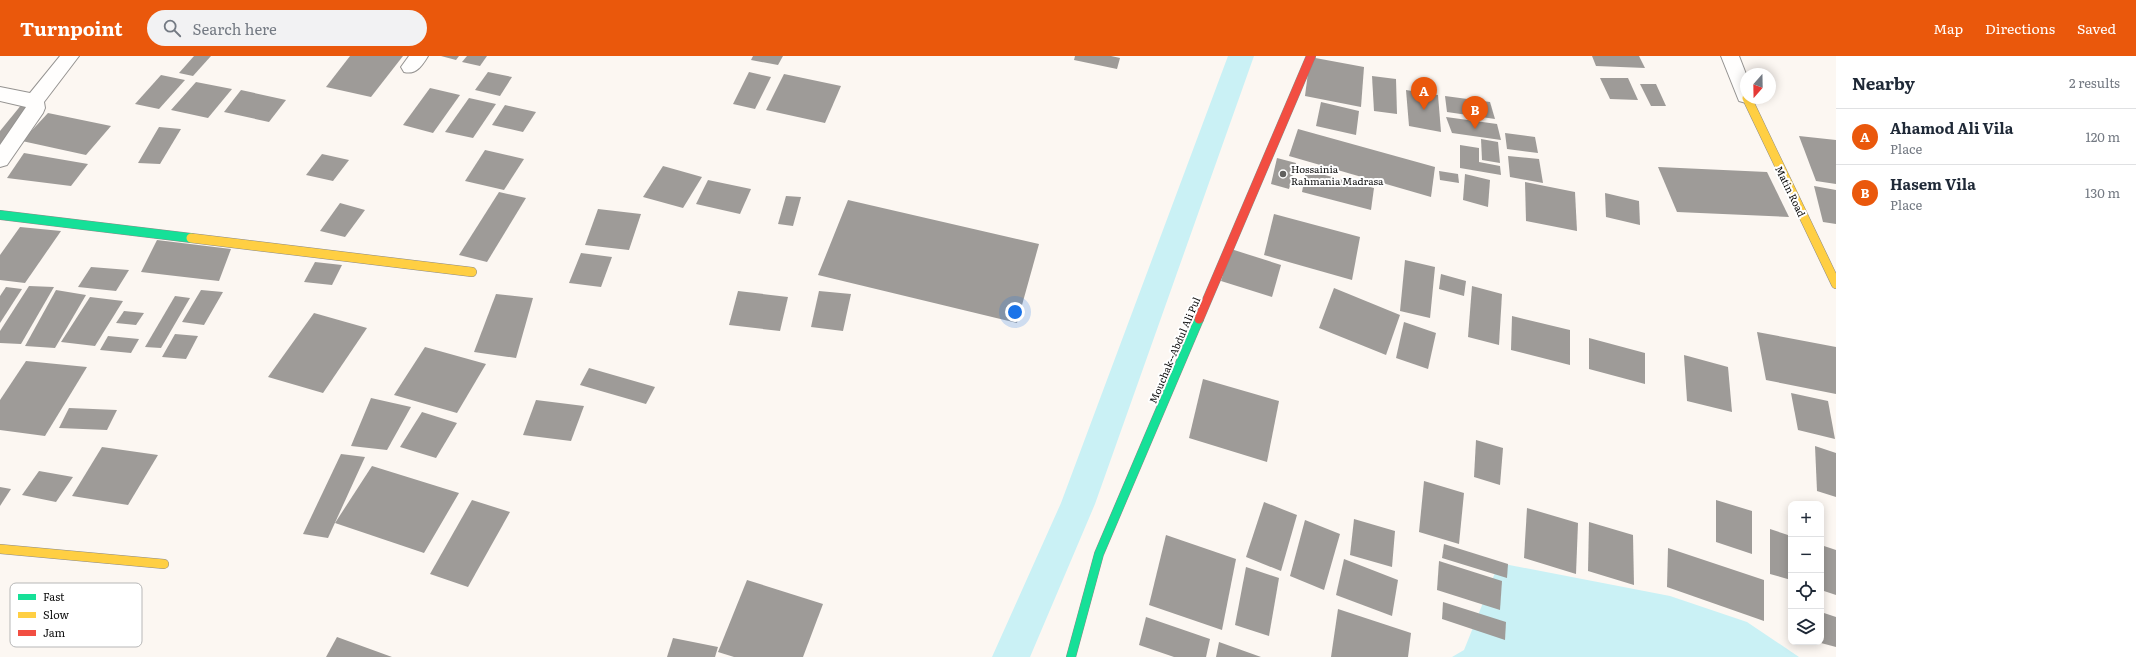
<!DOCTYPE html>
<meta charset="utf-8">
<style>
body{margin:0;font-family:Literata,serif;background:#f2f2f3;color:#1f2937}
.controls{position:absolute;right:12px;bottom:12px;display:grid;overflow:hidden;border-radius:8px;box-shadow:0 2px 10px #0003}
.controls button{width:36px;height:36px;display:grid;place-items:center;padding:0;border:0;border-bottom:1px solid #e0e1e3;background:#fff;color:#1f2937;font:20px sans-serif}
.compass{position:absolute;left:1740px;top:12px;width:36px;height:36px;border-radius:50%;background:#fff;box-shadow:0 2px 10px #0003;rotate:200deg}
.you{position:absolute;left:1015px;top:256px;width:14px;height:14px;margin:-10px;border:3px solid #fff;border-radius:50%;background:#1a73e8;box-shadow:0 0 0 6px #1a73e833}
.badge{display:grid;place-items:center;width:26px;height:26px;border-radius:50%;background:#ea580c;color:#fff;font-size:13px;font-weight:700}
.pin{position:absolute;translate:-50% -33px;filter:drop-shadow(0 1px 2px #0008)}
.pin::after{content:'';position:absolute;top:21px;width:14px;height:12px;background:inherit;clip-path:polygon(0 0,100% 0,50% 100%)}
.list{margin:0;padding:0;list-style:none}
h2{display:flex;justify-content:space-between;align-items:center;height:52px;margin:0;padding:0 16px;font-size:17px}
h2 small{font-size:13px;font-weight:400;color:#747a83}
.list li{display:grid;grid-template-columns:26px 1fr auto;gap:12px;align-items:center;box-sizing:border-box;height:56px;padding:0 16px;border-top:1px solid #e0e1e3}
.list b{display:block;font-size:15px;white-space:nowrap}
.list p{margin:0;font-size:13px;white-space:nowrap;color:#747a83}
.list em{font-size:13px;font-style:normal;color:#747a83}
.icon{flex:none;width:22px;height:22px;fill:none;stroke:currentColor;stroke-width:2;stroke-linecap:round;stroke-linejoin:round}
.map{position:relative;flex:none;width:1836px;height:601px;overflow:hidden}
header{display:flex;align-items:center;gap:24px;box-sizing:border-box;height:56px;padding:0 20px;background:#ea580c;color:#fff}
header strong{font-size:19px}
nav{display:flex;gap:22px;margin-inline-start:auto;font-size:14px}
.search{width:280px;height:36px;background:#f2f2f3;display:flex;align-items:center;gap:10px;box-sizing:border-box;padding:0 14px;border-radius:22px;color:#747a83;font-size:15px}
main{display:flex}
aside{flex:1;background:#fff}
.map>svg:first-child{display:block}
.water{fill:#caf1f5}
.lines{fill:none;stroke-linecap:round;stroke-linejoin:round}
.canal{fill:#caf1f5;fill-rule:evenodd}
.building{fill:#9e9b98}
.street-casing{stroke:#959391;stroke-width:2}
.fast-casing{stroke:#8c8a87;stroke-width:10}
.slow-casing{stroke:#8c8a87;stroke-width:10}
.jam-casing{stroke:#8c8a87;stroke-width:10}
.street{fill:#fffefd;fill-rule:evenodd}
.fast{stroke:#16e098;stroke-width:9}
.slow{stroke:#ffcf43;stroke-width:9}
.jam{stroke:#f24e42;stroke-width:9}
.poi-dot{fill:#61605e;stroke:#fff;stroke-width:1.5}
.labels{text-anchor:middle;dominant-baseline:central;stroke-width:4;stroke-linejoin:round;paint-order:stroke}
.poi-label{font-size:10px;fill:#0e0e0e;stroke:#fff;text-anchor:start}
.street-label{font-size:10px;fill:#0e0e0e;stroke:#fff}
.key{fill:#fff;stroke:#b7b7b7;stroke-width:1}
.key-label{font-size:11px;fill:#0e0e0e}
</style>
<header>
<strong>Turnpoint</strong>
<div class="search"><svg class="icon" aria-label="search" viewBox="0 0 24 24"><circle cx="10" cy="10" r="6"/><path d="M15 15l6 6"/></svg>Search here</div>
<nav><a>Map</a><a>Directions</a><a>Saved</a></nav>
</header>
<main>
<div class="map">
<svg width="1836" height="601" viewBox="0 0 1836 601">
<rect width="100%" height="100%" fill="#fcf7f2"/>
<path class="water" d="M 1499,507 L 1670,540 L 1747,566 L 1799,601 L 1452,601 L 1464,594 Z"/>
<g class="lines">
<path class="canal" d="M 1228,0 L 1254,0 L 1095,448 L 1030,601 L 992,601 L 1061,447 Z"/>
</g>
<g class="building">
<path d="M 194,0 L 211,0 L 193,20 L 179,17 Z"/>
<path d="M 350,0 L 403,0 L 371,41 L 326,31 Z"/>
<path d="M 441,0 L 459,0 L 456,4 Z"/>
<path d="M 467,0 L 487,0 L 480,10 L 462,6 Z"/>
<path d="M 753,0 L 783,0 L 778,9 L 751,4 Z"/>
<path d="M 1075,0 L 1111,0 L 1120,2 L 1117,13 L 1074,4 Z"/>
<path d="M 1592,0 L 1639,0 L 1645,12 L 1596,10 Z"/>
<path d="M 1310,1 L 1364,11 L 1361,51 L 1305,40 Z"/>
<path d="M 488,16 L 512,21 L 500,40 L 475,34 Z"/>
<path d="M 749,16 L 771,21 L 755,53 L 733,48 Z"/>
<path d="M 784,18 L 841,30 L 825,67 L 766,54 Z"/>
<path d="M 161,19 L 185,24 L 159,53 L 135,48 Z"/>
<path d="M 1372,20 L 1396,23 L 1397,58 L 1374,55 Z"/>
<path d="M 1600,22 L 1628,22 L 1638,44 L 1610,43 Z"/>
<path d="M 196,26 L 232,33 L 208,62 L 171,54 Z"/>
<path d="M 1640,28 L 1656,28 L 1666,50 L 1651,50 Z"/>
<path d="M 430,32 L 460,39 L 433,77 L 403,69 Z"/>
<path d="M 241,34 L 286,44 L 269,66 L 224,56 Z"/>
<path d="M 1406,34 L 1438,39 L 1441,76 L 1409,70 Z"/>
<path d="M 1445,40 L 1490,46 L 1495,63 L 1447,56 Z"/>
<path d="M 469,42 L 496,48 L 473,82 L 445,76 Z"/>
<path d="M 1321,46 L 1359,55 L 1356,79 L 1316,70 Z"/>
<path d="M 22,48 L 39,50 L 0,92 L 0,75 Z"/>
<path d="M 505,49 L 536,56 L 523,76 L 492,69 Z"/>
<path d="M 48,57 L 111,70 L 86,99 L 22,85 Z"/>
<path d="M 1446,61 L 1497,68 L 1501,84 L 1452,77 Z"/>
<path d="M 159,71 L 181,73 L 160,108 L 138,107 Z"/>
<path d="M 1298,73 L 1435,111 L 1431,141 L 1289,100 Z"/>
<path d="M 1505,77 L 1535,81 L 1538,97 L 1507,93 Z"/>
<path d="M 1799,80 L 1836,84 L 1836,128 L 1816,125 Z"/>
<path d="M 1481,83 L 1498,86 L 1500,107 L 1482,104 Z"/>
<path d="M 1460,89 L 1479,92 L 1479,106 L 1500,110 L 1501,119 L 1460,112 Z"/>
<path d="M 485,94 L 524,103 L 504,134 L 465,125 Z"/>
<path d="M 24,97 L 88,108 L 71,130 L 7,122 Z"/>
<path d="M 322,98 L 349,104 L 333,125 L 306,119 Z"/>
<path d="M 1508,100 L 1539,103 L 1543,127 L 1510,121 Z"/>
<path d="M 1277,102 L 1296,107 L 1289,133 L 1271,128 Z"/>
<path d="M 663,110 L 702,121 L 683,152 L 643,141 Z"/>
<path d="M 1658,111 L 1767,116 L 1789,161 L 1677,156 Z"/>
<path d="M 1306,114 L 1374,132 L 1371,154 L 1302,136 Z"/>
<path d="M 1439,115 L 1458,118 L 1459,127 L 1440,124 Z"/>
<path d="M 1465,118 L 1490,124 L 1488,151 L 1463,144 Z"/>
<path d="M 708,124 L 751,133 L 740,158 L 696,148 Z"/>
<path d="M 1525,126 L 1575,136 L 1577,175 L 1526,165 Z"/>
<path d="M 1814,130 L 1836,134 L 1836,168 L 1823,166 Z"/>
<path d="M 499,136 L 526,142 L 487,206 L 459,199 Z"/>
<path d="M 1605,137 L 1639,145 L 1640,169 L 1606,161 Z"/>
<path d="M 786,140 L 801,141 L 793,170 L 778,168 Z"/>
<path d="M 848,144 L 1039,188 L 1017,267 L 818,219 Z"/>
<path d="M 340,147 L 365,154 L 345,181 L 320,175 Z"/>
<path d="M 598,153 L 641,158 L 629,194 L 585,189 Z"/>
<path d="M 1274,158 L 1360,181 L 1352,224 L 1264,199 Z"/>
<path d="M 20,171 L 61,175 L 25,227 L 0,224 L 0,199 Z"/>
<path d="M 157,184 L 231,193 L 219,225 L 141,216 Z"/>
<path d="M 1231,193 L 1281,209 L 1272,241 L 1221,225 Z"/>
<path d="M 581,197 L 612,201 L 601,231 L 569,227 Z"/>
<path d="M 1405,204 L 1435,211 L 1430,262 L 1400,255 Z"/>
<path d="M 315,206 L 342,209 L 332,229 L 304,226 Z"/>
<path d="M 91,211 L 129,214 L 116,235 L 78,231 Z"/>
<path d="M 1441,218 L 1466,225 L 1464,240 L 1439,233 Z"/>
<path d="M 29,230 L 54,231 L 21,288 L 0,287 L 0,275 Z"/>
<path d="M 1472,230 L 1502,238 L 1499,289 L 1468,281 Z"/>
<path d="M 6,231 L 22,233 L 0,267 L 0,240 Z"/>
<path d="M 1334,232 L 1400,259 L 1386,299 L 1319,272 Z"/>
<path d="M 56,234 L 86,239 L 55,292 L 25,290 Z"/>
<path d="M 201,234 L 223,236 L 204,269 L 182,266 Z"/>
<path d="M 738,235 L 788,241 L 780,275 L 729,269 Z"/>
<path d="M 819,235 L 851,238 L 843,275 L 811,271 Z"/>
<path d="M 496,238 L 533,242 L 516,302 L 474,296 Z"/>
<path d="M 175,240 L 190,242 L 161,292 L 145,291 Z"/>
<path d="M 90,241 L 123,245 L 95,290 L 61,286 Z"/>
<path d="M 124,255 L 144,257 L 136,269 L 116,267 Z"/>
<path d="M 314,257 L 367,272 L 323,337 L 268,321 Z"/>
<path d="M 1512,260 L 1570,274 L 1570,309 L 1511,294 Z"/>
<path d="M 1404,266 L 1436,277 L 1428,313 L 1396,302 Z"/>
<path d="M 1757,276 L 1836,291 L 1836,338 L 1766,324 Z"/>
<path d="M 175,278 L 198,280 L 186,303 L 162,301 Z"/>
<path d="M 108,280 L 139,283 L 131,297 L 100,294 Z"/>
<path d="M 1589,282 L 1645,297 L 1645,328 L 1589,313 Z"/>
<path d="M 425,291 L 486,308 L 457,357 L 394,339 Z"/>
<path d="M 1684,299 L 1728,311 L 1732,356 L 1687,345 Z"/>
<path d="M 26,305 L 87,311 L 45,380 L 0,374 L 0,344 Z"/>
<path d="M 589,312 L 655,331 L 646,348 L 580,329 Z"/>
<path d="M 1203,323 L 1279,345 L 1267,406 L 1189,382 Z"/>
<path d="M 1791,337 L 1828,345 L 1835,383 L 1798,374 Z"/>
<path d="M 371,342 L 411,351 L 387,394 L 351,390 Z"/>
<path d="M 536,344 L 584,350 L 571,385 L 523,379 Z"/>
<path d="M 69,352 L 117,354 L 107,374 L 59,372 Z"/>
<path d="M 422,356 L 457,367 L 436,402 L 400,391 Z"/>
<path d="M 1476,384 L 1503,392 L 1500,429 L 1474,421 Z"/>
<path d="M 1815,390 L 1836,397 L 1836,441 L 1817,435 Z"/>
<path d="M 102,391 L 158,399 L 128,449 L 72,440 Z"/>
<path d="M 341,398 L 365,401 L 328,482 L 303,478 Z"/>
<path d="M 372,410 L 459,437 L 424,497 L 335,467 Z"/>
<path d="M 39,415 L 73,421 L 56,446 L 22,439 Z"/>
<path d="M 1424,425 L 1464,437 L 1459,488 L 1419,476 Z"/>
<path d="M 0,431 L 11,433 L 0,450 Z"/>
<path d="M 472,444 L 510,456 L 468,531 L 430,518 Z"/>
<path d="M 1716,444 L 1752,455 L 1752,498 L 1716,486 Z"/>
<path d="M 1264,446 L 1297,459 L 1281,515 L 1246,501 Z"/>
<path d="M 1527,452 L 1578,467 L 1576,518 L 1524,502 Z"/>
<path d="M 1354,463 L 1395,475 L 1392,511 L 1350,499 Z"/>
<path d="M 1305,464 L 1340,478 L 1324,534 L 1290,520 Z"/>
<path d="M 1589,466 L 1633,479 L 1634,529 L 1588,515 Z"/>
<path d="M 1770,473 L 1791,480 L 1791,524 L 1770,518 Z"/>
<path d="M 1166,479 L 1236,503 L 1222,574 L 1149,549 Z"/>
<path d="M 1444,488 L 1508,508 L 1507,522 L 1442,502 Z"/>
<path d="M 1821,489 L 1836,494 L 1836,539 L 1821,534 Z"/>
<path d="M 1668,492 L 1764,524 L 1764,565 L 1667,531 Z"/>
<path d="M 1344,503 L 1398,524 L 1392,560 L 1336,539 Z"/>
<path d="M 1439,505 L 1502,525 L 1500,554 L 1437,534 Z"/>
<path d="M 1246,511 L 1279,522 L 1269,580 L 1235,569 Z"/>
<path d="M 747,524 L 823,548 L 803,601 L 734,601 L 718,596 Z"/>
<path d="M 1443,546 L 1506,566 L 1505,584 L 1442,563 Z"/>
<path d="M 1338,553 L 1411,577 L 1408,601 L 1331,601 Z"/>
<path d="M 1821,556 L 1836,561 L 1836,591 L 1821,587 Z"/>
<path d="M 1146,561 L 1210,583 L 1206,601 L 1174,601 L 1139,589 Z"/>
<path d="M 337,581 L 392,601 L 326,601 Z"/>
<path d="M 673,582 L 718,591 L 715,601 L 667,601 Z"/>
<path d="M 1219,586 L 1261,601 L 1216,601 Z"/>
</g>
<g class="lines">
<defs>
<g id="street">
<path d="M 60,0 L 79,0 L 44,46 L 45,52 L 43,57 L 7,109 L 0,111 L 0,89 L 26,51 L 0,45 L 0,31 L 30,37 Z"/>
<path d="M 409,0 L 428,0 C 422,10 416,19 404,16 L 401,11 Z"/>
<path d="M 1721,0 L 1739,0 L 1746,18 L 1746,42 L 1754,42 L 1753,45 L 1746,47 L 1739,45 Z"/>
</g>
<g id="fast">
<path d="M 0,159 L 191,182"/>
<path d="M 1071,601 L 1099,498 L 1199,263"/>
</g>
<g id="slow">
<path d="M 1747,42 L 1836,228"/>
<path d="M 191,182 L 472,216"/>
<path d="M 0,493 L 164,508"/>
</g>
<path id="jam" d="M 1199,263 L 1311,0"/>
</defs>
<use href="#street" class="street-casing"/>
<use href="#fast" class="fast-casing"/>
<use href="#slow" class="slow-casing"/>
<use href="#jam" class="jam-casing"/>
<use href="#street" class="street"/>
<use href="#fast" class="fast"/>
<use href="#slow" class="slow"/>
<use href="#jam" class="jam"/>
</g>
<circle class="poi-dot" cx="1283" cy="118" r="4"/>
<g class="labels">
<g class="poi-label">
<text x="1291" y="112">Hossainia<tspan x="1291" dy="12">Rahmania Madrasa</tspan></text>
</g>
<g class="street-label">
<text transform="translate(1791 135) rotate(64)">Matin Road</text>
<text transform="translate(1174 294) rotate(-67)">Mouchak--Abdul Ali Pul</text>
</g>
</g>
<rect x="10" y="527" width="132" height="64" rx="6" class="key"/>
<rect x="18" y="538" width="18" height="6" fill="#16e098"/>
<rect x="18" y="556" width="18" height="6" fill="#ffcf43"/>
<rect x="18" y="574" width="18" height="6" fill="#f24e42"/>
<g class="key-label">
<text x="43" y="545">Fast</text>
<text x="43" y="563">Slow</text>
<text x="43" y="581">Jam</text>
</g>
</svg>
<div class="controls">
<button>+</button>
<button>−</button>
<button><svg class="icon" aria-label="locate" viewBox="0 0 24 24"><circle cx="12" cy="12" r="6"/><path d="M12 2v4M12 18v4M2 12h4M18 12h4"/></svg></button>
<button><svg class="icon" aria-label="layers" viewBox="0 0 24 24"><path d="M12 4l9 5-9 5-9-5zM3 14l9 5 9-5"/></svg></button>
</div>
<svg class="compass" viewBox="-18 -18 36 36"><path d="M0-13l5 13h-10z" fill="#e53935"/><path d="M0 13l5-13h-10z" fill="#747a83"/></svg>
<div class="you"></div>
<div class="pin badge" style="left:1424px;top:54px">A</div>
<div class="pin badge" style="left:1475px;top:73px">B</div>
</div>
<aside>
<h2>Nearby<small>2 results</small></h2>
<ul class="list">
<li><span class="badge">A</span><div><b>Ahamod Ali Vila</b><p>Place</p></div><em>120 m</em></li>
<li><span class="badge">B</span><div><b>Hasem Vila</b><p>Place</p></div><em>130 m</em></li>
</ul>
</aside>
</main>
